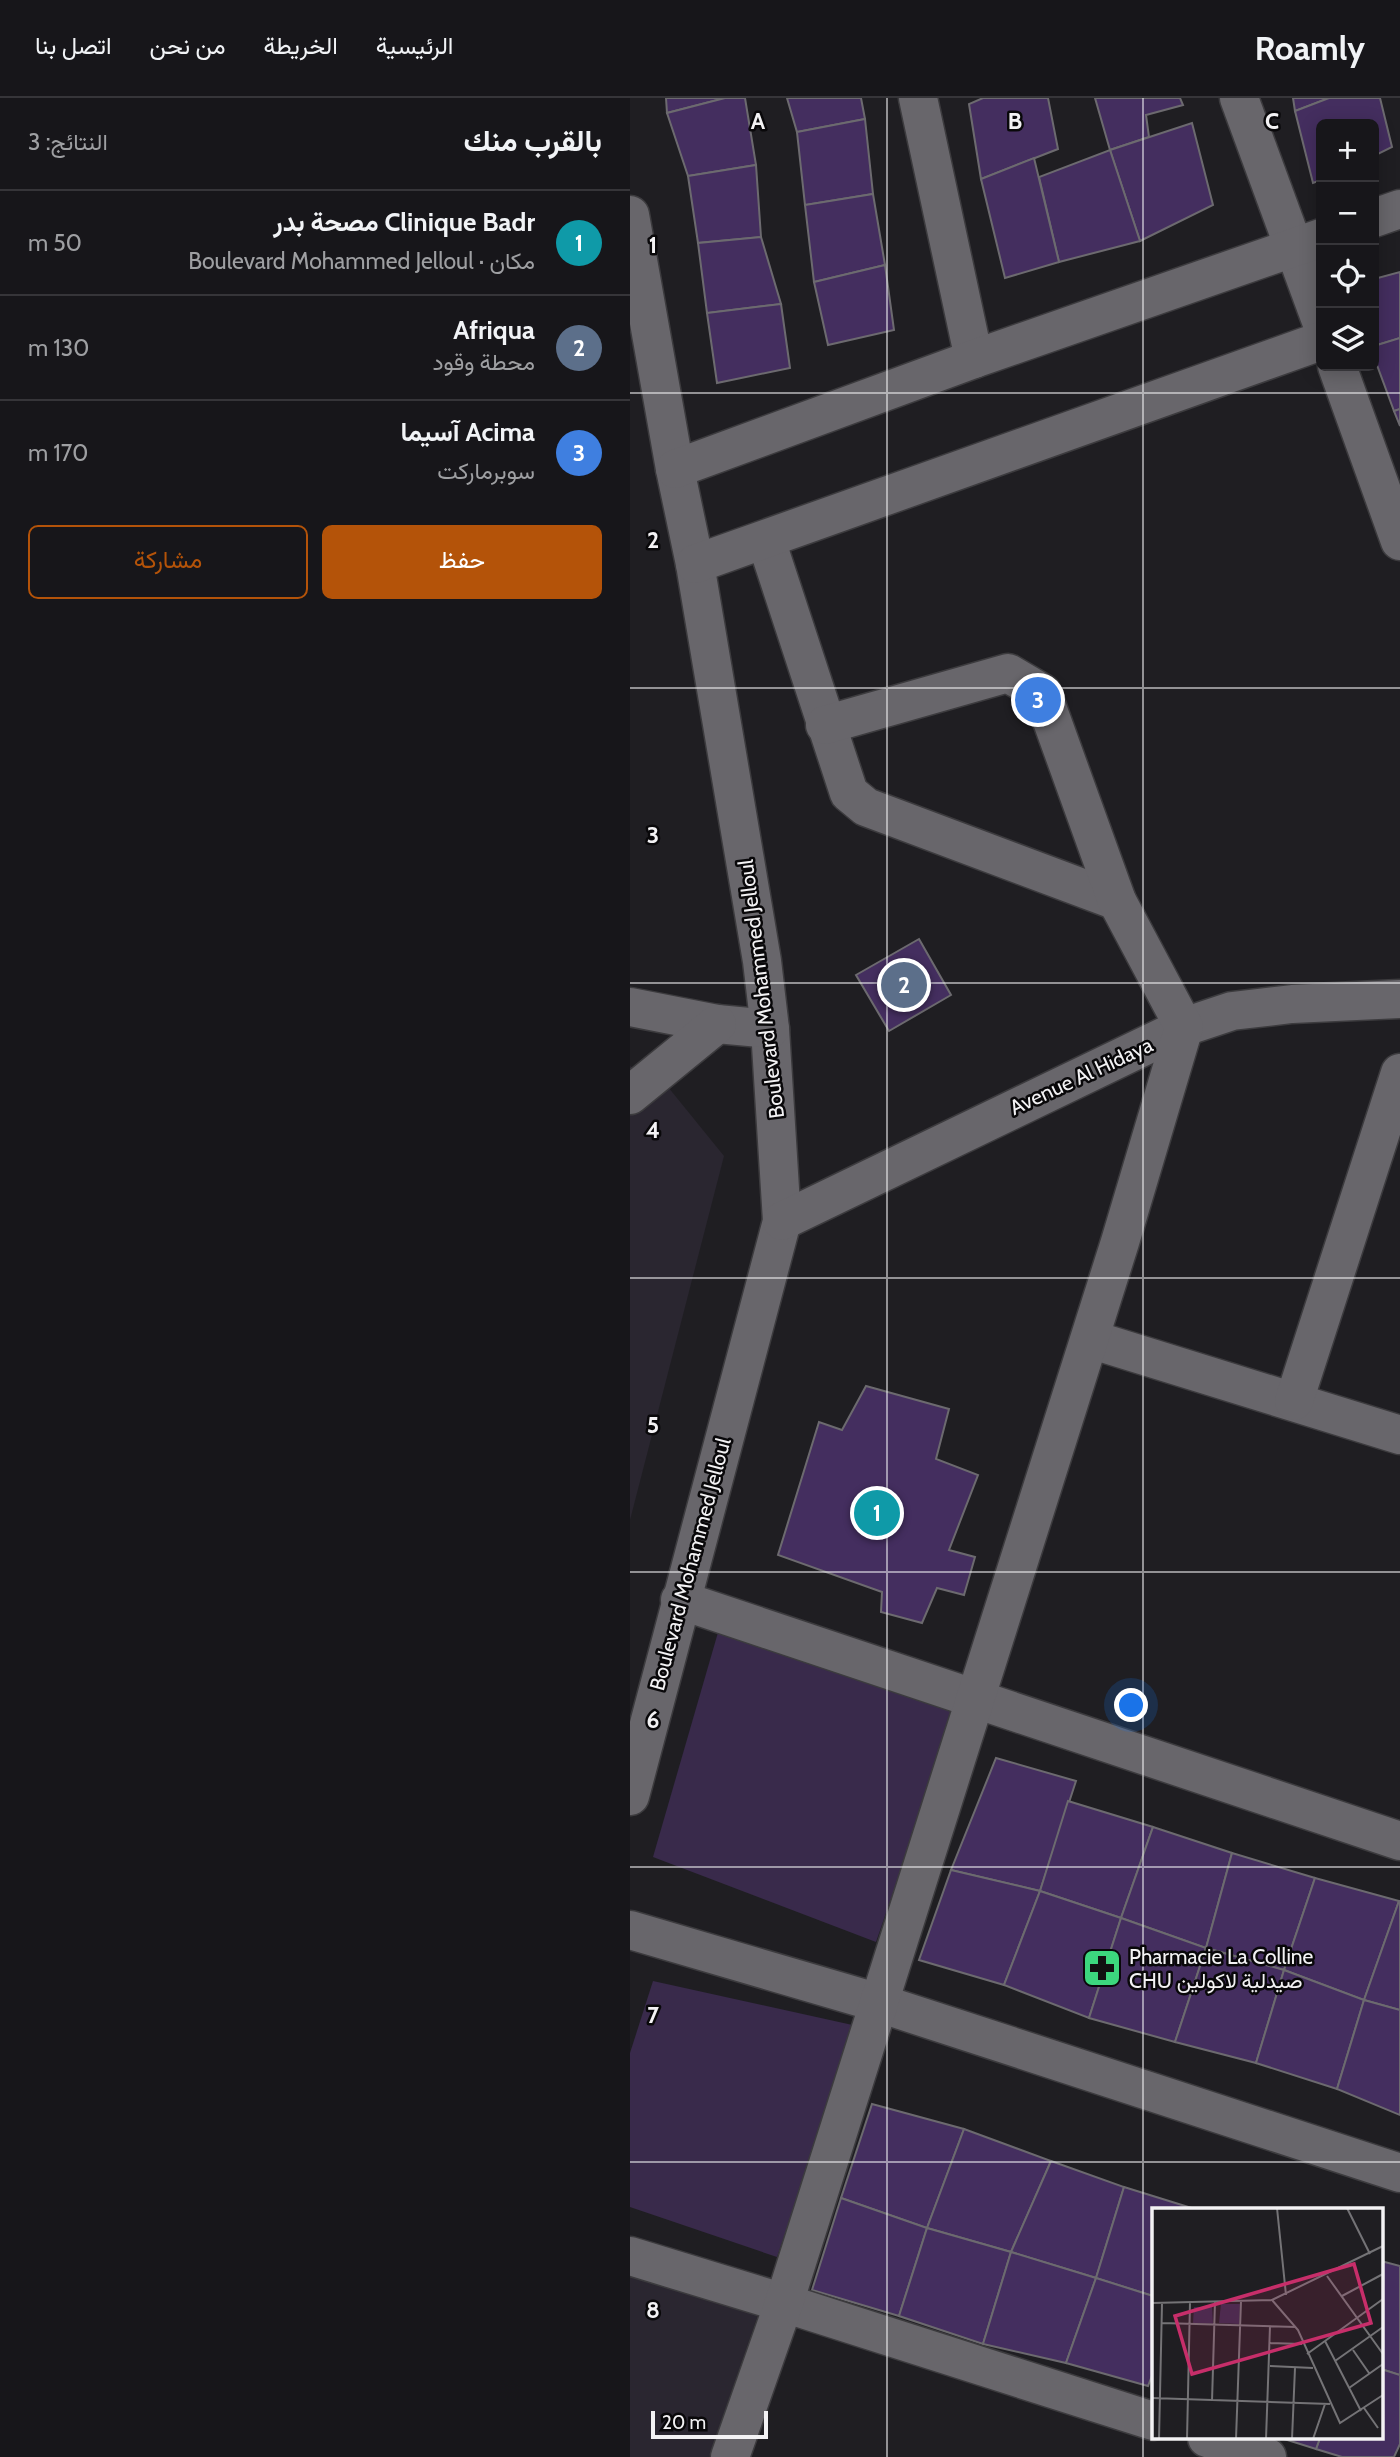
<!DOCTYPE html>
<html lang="ar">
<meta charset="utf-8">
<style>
body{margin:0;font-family:Cabin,Vazirmatn,sans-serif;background:#242327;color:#f1f3f6;direction:rtl}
.controls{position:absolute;right:21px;top:21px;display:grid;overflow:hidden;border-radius:10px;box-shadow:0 4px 18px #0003}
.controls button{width:63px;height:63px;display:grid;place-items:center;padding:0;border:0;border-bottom:2px solid #363539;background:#17161a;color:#f1f3f6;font:35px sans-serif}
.scale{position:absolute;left:21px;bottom:18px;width:117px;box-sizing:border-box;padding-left:7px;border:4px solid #f3f2f4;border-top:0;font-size:19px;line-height:24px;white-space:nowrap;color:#f3f2f4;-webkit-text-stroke:5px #09080a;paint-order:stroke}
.you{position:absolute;left:502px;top:1608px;width:24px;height:24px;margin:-18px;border:5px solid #fff;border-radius:50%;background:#1a73e8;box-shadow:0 0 0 10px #1a73e833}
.badge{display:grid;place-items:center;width:46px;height:46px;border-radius:50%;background:#b45309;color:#fff;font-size:23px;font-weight:700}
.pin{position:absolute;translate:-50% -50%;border:4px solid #fff;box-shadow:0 2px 7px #0006}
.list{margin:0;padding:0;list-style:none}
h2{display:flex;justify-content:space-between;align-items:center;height:91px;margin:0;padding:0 28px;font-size:30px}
h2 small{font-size:23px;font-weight:400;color:#9e9fa2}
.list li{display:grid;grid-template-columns:46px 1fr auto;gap:21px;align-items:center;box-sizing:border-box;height:105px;padding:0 28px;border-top:2px solid #363539}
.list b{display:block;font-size:26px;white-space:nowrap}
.list p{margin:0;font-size:23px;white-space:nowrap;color:#9e9fa2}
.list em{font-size:23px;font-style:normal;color:#9e9fa2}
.actions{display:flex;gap:14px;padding:21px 28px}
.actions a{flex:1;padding:16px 0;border:2px solid #b45309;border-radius:10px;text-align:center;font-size:24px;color:#b45309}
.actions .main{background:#b45309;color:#fff}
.icon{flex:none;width:38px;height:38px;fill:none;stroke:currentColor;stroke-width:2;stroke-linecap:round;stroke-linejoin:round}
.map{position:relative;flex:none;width:770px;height:2359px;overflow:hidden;direction:ltr}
header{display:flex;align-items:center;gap:42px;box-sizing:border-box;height:98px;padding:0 35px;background:#17161a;border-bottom:2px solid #363539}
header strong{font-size:33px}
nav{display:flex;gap:38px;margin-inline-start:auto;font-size:24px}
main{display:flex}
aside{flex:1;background:#17161a}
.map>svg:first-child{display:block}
.built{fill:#2a2630}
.green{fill:#392a4b}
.building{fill:#442e5f;stroke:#6c6a6f;stroke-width:2}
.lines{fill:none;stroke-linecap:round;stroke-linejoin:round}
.minor-casing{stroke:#3c3b3e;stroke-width:41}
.minor{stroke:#68666b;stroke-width:38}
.grid{fill:none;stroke:#f3f2f4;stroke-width:2;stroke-opacity:0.55}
.labels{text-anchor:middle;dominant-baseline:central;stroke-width:5;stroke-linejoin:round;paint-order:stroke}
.street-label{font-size:21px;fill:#f3f2f4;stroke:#09080a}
.poi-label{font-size:21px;fill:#f3f2f4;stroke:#09080a;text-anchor:start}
.inset-road{fill:none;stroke:#747376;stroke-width:2}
.view{fill:#c72e6a;fill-opacity:0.15;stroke:#c72e6a;stroke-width:3.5}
.inset-edge{fill:none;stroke:#f3f2f4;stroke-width:3.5}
.grid-label{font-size:23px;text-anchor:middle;font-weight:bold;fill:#f3f2f4;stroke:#09080a;stroke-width:5;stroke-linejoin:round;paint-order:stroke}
</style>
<header>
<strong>Roamly</strong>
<nav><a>الرئيسية</a><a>الخريطة</a><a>من نحن</a><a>اتصل بنا</a></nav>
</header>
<main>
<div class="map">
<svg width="770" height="2359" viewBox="0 0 770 2359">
<rect width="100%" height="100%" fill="#1f1e22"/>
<g class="built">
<path d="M 0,968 L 38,989 L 94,1058 L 0,1422 Z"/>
<path d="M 0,2174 L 130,2211 L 79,2359 L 0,2359 Z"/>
</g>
<g class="green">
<path d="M 89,1531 L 326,1613 L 246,1844 L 23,1759 Z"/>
<path d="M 23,1883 L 227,1928 L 147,2159 L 0,2109 L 0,1955 Z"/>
</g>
<g class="building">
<path d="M 36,0 L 95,0 L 37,15 Z"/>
<path d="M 95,0 L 115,0 L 126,67 L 58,78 L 37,15 Z"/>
<path d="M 157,0 L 231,0 L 235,21 L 167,34 Z"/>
<path d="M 353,0 L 418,0 L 428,51 L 351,81 L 339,6 Z"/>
<path d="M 465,0 L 550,0 L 553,7 L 516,17 L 519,39 L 480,52 Z"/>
<path d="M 663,0 L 699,0 L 665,13 Z"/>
<path d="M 699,0 L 750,0 L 762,49 L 744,58 L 744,26 L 691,26 L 691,82 L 683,85 L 665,13 Z"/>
<path d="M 235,21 L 243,96 L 175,107 L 167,34 Z"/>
<path d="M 562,25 L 583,107 L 510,143 L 480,52 Z"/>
<path d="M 480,52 L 510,143 L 429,164 L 409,79 Z"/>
<path d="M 404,60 L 429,164 L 375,180 L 351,81 Z"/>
<path d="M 126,67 L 131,139 L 68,145 L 58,78 Z"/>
<path d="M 243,96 L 255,167 L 184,184 L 175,107 Z"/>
<path d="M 131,139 L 151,206 L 77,215 L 68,145 Z"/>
<path d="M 255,167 L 264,232 L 198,247 L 184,184 Z"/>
<path d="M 770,174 L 770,240 L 744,248 L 744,181 Z"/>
<path d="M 151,206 L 160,270 L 87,285 L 77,215 Z"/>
<path d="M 770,240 L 770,311 L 764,313 L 744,259 L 744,248 Z"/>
<path d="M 770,311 L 770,328 L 764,313 Z"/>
<path d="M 289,841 L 321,897 L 259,933 L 226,877 Z"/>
<path d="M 236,1288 L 319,1311 L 306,1361 L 348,1377 L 319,1452 L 345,1459 L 334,1497 L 307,1490 L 292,1525 L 251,1514 L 252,1494 L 148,1457 L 189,1324 L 212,1332 Z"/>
<path d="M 366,1660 L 446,1683 L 410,1793 L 321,1772 Z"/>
<path d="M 438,1703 L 523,1729 L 491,1820 L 410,1793 Z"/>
<path d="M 523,1729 L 602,1755 L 576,1850 L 491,1820 Z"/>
<path d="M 602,1755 L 685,1780 L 654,1872 L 576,1850 Z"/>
<path d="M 321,1772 L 410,1793 L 374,1887 L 289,1862 Z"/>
<path d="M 685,1780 L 769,1803 L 734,1902 L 654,1872 Z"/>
<path d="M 410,1793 L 491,1820 L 459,1920 L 374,1887 Z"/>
<path d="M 769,1803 L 770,1803 L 770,1912 L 734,1902 Z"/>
<path d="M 491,1820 L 576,1850 L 545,1944 L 459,1920 Z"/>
<path d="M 576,1850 L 654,1872 L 626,1965 L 545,1944 Z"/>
<path d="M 654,1872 L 734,1902 L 707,1991 L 626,1965 Z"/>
<path d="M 734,1902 L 770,1912 L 770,2017 L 707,1991 Z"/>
<path d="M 242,2006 L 334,2031 L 297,2130 L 211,2100 Z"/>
<path d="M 334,2031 L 421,2063 L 381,2154 L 297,2130 Z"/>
<path d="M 421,2063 L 494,2089 L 466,2180 L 381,2154 Z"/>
<path d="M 494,2089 L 568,2112 L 523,2112 L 523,2198 L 466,2180 Z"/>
<path d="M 211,2100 L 297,2130 L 269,2218 L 182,2192 Z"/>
<path d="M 297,2130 L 381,2154 L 353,2246 L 269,2218 Z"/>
<path d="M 381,2154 L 466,2180 L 436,2265 L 353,2246 Z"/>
<path d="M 751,2163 L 770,2168 L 770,2277 L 751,2271 Z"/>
<path d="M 466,2180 L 523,2198 L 523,2275 L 518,2288 L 436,2265 Z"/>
<path d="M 751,2271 L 770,2277 L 770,2346 L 764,2359 L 712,2359 L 686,2351 L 690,2340 L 751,2340 Z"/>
<path d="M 651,2340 L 690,2340 L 686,2351 Z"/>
</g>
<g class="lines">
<defs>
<g id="minor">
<path d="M 288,0 L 344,261"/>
<path d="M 609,0 L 691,223"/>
<path d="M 0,117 L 45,371 L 65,466 L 132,863 L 140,931 L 152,1123 L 0,1698"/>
<path d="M 744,120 L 770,111"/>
<path d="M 707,268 L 770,443"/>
<path d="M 45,371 L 344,261 L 691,140"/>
<path d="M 136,442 L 219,695 L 236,709 L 487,803"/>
<path d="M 65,466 L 691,243"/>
<path d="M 0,909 L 87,926 L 140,931"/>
<path d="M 0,997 L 87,926"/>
<path d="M 152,1123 L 554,929 L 602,913 L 662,906 L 770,901"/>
<path d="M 460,1241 L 770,1337"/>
<path d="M 664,1303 L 770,975"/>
<path d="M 50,1502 L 770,1743"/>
<path d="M 0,1832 L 249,1905 L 770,2075"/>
<path d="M 0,2158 L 154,2205 L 523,2323"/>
<path d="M 577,2340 L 637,2359"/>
<path d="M 100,2359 L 154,2205 L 490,1144 L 554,929 L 487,803 L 412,595 L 378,575 L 195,627"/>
</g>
</defs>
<use href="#minor" class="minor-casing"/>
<use href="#minor" class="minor"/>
</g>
<path class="grid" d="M 257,0 L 257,2359M 513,0 L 513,2359M 0,295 L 770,295M 0,590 L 770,590M 0,885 L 770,885M 0,1180 L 770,1180M 0,1474 L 770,1474M 0,1769 L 770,1769M 0,2064 L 770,2064"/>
<defs>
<symbol id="pharmacy-square" viewBox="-11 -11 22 22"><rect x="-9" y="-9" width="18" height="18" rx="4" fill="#3cd77e" stroke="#09080a"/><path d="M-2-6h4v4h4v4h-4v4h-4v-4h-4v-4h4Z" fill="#111"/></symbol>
</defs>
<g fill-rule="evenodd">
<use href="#pharmacy-square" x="450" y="1848" width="44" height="44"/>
</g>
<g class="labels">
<g class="street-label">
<text transform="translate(131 891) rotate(-97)">Boulevard Mohammed Jelloul</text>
<text transform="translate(451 978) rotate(-25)">Avenue Al Hidaya</text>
<text transform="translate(60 1466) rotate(-75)">Boulevard Mohammed Jelloul</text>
</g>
<g class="poi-label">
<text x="499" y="1858">Pharmacie La Colline<tspan x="499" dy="24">CHU صيدلية لاكولين</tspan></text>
</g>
</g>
<g transform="translate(522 2110)">
<rect width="231" height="231" fill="#1f1e22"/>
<path d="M 69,96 L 88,96 L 87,116 L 67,115 ZM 42,99 L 60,99 L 61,116 L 41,115 Z" fill="#392a4b"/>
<path class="inset-road" d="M 125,0 L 134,87M 195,0 L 218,46M 175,68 L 231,146M 190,88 L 231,66M 120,92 L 146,122 L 188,215 L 231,187M 0,95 L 120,92 L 231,38M 10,115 L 144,119M 173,133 L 209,203M 118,135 L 150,136M 201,142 L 217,165M 155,146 L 231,91M 183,153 L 231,119M 118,158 L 161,160M 197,180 L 231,156M 0,190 L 178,196M 60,193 L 63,94M 212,200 L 226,220M 7,231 L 10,96M 35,231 L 38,94M 84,231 L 89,93M 114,231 L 118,118M 140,231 L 143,160M 161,231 L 173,196"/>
<path class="view" d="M 202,56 L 219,115 L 40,166 L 23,108 Z"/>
<rect width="231" height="231" class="inset-edge"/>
</g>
<g class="grid-label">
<text x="128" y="31">A</text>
<text x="385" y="31">B</text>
<text x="642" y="31">C</text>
<text x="23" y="155">1</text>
<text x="23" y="450">2</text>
<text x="23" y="745">3</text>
<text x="23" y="1040">4</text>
<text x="23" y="1335">5</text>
<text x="23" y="1630">6</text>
<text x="23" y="1925">7</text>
<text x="23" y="2220">8</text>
</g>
</svg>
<div class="controls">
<button>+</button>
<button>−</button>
<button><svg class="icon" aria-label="locate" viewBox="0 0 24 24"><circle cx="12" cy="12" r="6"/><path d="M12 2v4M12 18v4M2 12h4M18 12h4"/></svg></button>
<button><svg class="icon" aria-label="layers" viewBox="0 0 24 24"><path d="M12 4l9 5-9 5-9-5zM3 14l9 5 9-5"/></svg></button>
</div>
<div class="scale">20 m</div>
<div class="you"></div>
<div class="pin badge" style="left:247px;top:1415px;background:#0f9aa8">1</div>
<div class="pin badge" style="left:274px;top:887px;background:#5c6f8a">2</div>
<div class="pin badge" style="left:408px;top:602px;background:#3f7fe0">3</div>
</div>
<aside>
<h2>بالقرب منك<small>النتائج: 3</small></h2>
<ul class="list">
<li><span class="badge" style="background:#0f9aa8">1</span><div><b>Clinique Badr مصحة بدر</b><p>مكان · Boulevard Mohammed Jelloul</p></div><em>50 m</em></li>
<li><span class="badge" style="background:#5c6f8a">2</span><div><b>Afriqua</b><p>محطة وقود</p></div><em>130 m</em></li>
<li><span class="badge" style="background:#3f7fe0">3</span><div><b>Acima آسيما</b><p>سوبرماركت</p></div><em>170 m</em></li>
</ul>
<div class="actions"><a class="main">حفظ</a><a>مشاركة</a></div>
</aside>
</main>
